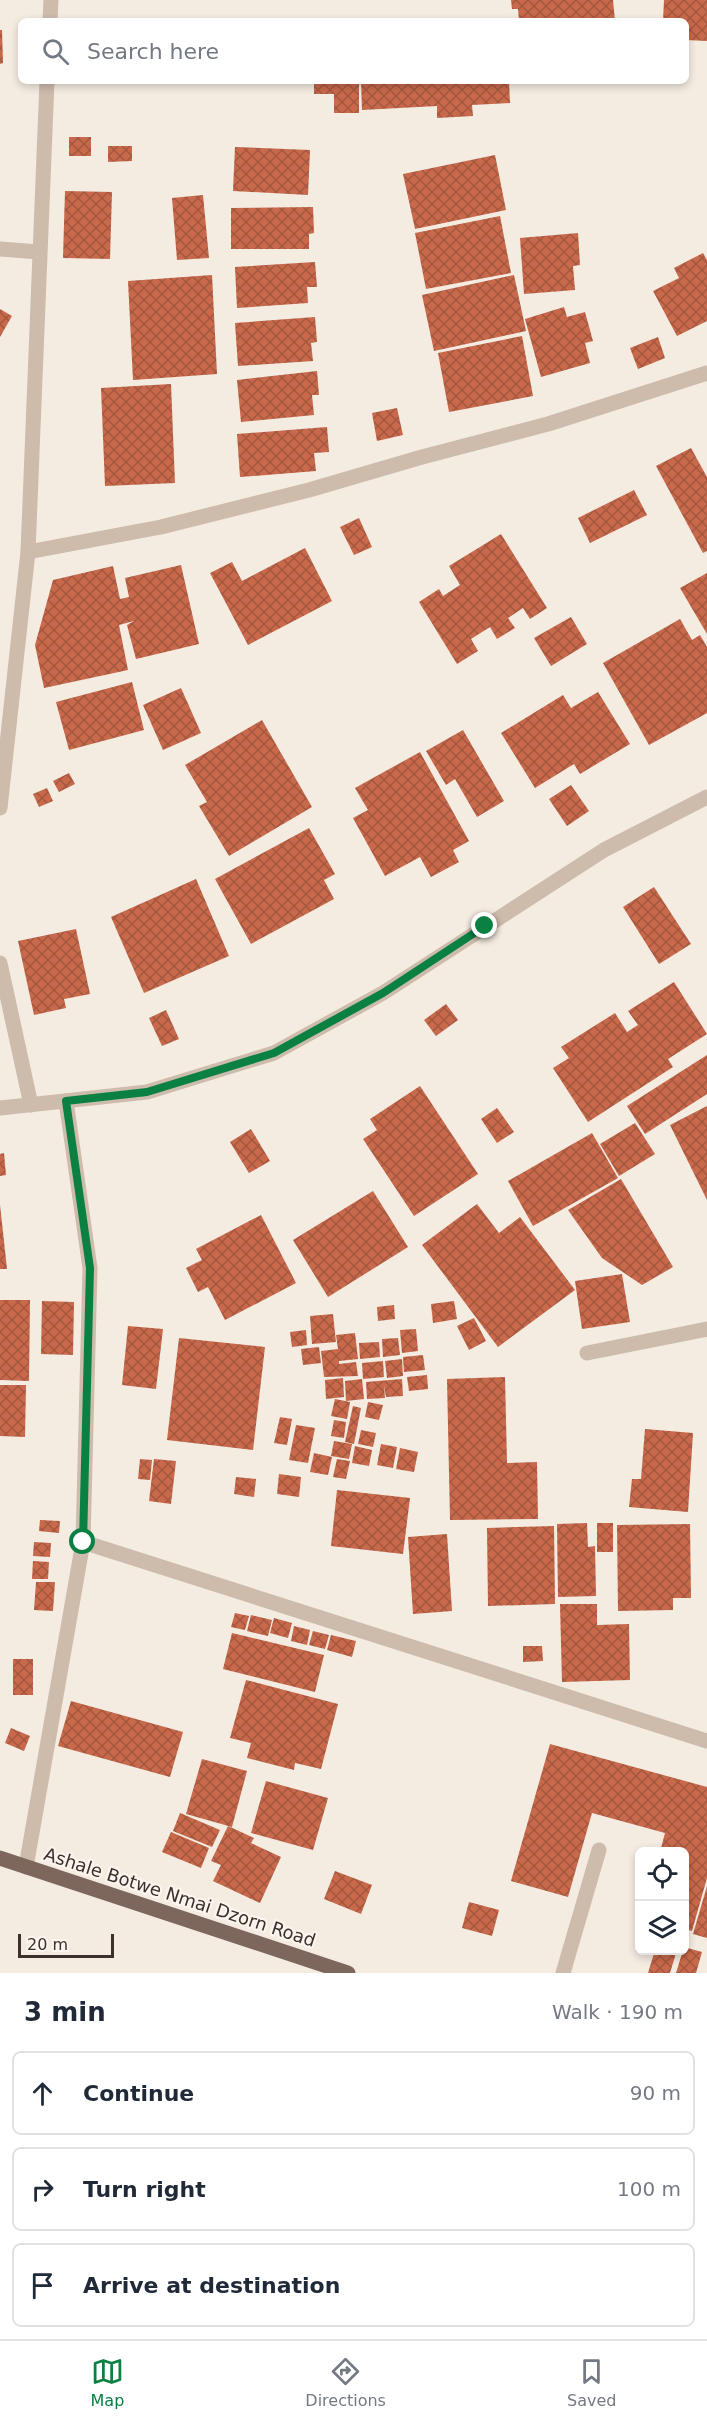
<!DOCTYPE html>
<meta charset="utf-8">
<style>
body{margin:0;font-family:"DejaVu Sans",sans-serif;background:#f6f6f7;color:#1f2937}
.controls{position:absolute;right:18px;bottom:18px;display:grid;overflow:hidden;border-radius:9px;box-shadow:0 3px 9px #0003}
.controls button{width:54px;height:54px;display:grid;place-items:center;padding:0;border:0;border-bottom:2px solid #e0e1e3;background:#fff;color:#1f2937;font:30px sans-serif}
.scale{position:absolute;left:18px;bottom:15px;width:96px;box-sizing:border-box;padding-left:6px;border:3px solid #3b302b;border-top:0;font-size:16px;line-height:21px;white-space:nowrap;color:#3b302b;-webkit-text-stroke:4px #fbf5ee;paint-order:stroke}
.stop{position:absolute;width:18px;height:18px;margin:-14px;border:4px solid #0b8043;border-radius:50%;background:#fff}
.stop.end{background:#0b8043;border-color:#fff;box-shadow:0 2px 6px #0008}
.list{margin:0;padding:0;list-style:none}
h2{display:flex;justify-content:space-between;align-items:center;height:78px;margin:0;padding:0 24px;font-size:26px}
h2 small{font-size:20px;font-weight:400;color:#747a83}
.list li{display:grid;grid-template-columns:39px 1fr auto;gap:18px;align-items:center;box-sizing:border-box;height:84px;margin:0 12px 12px;padding:0 12px;border:2px solid #e0e1e3;border-radius:9px}
.list b{display:block;font-size:22px;white-space:nowrap}
.list em{font-size:20px;font-style:normal;color:#747a83}
.icon{flex:none;width:33px;height:33px;fill:none;stroke:currentColor;stroke-width:2;stroke-linecap:round;stroke-linejoin:round}
.map{position:relative;flex:none;width:707px;height:1973px;overflow:hidden}
.search{position:absolute;background:#fff;box-shadow:0 3px 9px #0003;left:18px;right:18px;top:18px;height:66px;display:flex;align-items:center;gap:15px;box-sizing:border-box;padding:0 21px;border-radius:9px;color:#747a83;font-size:22px}
.sheet{height:366px;background:#fff}
nav{display:flex;justify-content:space-around;align-items:center;box-sizing:border-box;height:84px;border-top:2px solid #e0e1e3;background:#fff;font-size:16px;color:#747a83}
nav a{display:grid;justify-items:center;gap:3px}
nav .on{color:#0b8043}
.map>svg:first-child{display:block}
.building{fill:url(#building-cross-hatch)}
.lines{fill:none;stroke-linecap:round;stroke-linejoin:round}
.minor{stroke:#cdbbac;stroke-width:15}
.major{stroke:#7d675c;stroke-width:15}
.route{stroke:#0b8043;stroke-width:8}
.labels{text-anchor:middle;dominant-baseline:central;stroke-width:4.5;stroke-linejoin:round;paint-order:stroke}
.street-label{font-size:18px;fill:#3b302b;stroke:#fbf5ee}
</style>
<div class="map">
<svg width="707" height="1973" viewBox="0 0 707 1973">
<defs>
<pattern id="building-cross-hatch" width="8" height="8" patternUnits="userSpaceOnUse" patternTransform="scale(1.5)"><rect width="8" height="8" fill="#c8694b"/><path d="M0 0l8 8M0 8l8-8" fill="none" stroke="#a4573f"/></pattern>
</defs>
<rect width="100%" height="100%" fill="#f4ebe1"/>
<g class="building">
<path d="M 511,0 L 613,0 L 615,21 L 519,21 L 518,9 L 512,9 Z"/>
<path d="M 664,0 L 707,0 L 707,41 L 686,40 L 686,21 L 663,21 Z"/>
<path d="M 0,30 L 2,30 L 3,63 L 0,64 Z"/>
<path d="M 314,81 L 359,81 L 359,113 L 334,113 L 334,94 L 314,94 Z"/>
<path d="M 361,81 L 509,81 L 510,103 L 472,105 L 473,116 L 437,118 L 437,106 L 362,110 Z"/>
<rect x="69" y="137" width="22" height="19"/>
<path d="M 108,146 L 132,146 L 132,161 L 108,162 Z"/>
<path d="M 235,147 L 310,150 L 308,195 L 233,191 Z"/>
<path d="M 495,155 L 506,210 L 415,229 L 403,174 Z"/>
<path d="M 65,191 L 112,192 L 110,259 L 63,258 Z"/>
<path d="M 203,195 L 209,258 L 177,260 L 172,198 Z"/>
<path d="M 313,207 L 314,233 L 309,234 L 309,249 L 231,249 L 231,208 Z"/>
<path d="M 500,216 L 511,273 L 426,289 L 415,233 Z"/>
<path d="M 578,233 L 580,265 L 573,266 L 575,290 L 524,294 L 520,238 Z"/>
<path d="M 703,253 L 707,260 L 707,321 L 677,336 L 653,291 L 679,278 L 674,268 Z"/>
<path d="M 315,262 L 317,287 L 307,287 L 308,303 L 237,308 L 235,267 Z"/>
<path d="M 212,275 L 217,374 L 133,380 L 128,281 Z"/>
<path d="M 514,275 L 526,331 L 434,351 L 422,295 Z"/>
<path d="M 564,307 L 567,317 L 585,312 L 593,341 L 585,343 L 590,363 L 541,377 L 525,319 Z"/>
<path d="M 0,309 L 12,316 L 0,337 Z"/>
<path d="M 315,317 L 317,342 L 311,343 L 313,361 L 238,366 L 235,323 Z"/>
<path d="M 522,336 L 533,396 L 449,412 L 438,353 Z"/>
<path d="M 658,337 L 665,358 L 638,369 L 630,348 Z"/>
<path d="M 317,371 L 319,395 L 312,395 L 314,415 L 241,422 L 237,380 Z"/>
<path d="M 171,384 L 175,483 L 105,486 L 101,388 Z"/>
<path d="M 397,408 L 403,435 L 377,441 L 372,413 Z"/>
<path d="M 327,427 L 329,452 L 314,453 L 316,471 L 240,477 L 237,434 Z"/>
<path d="M 691,448 L 707,477 L 707,551 L 703,553 L 656,466 Z"/>
<path d="M 634,490 L 647,515 L 590,543 L 578,518 Z"/>
<path d="M 359,518 L 372,547 L 354,555 L 340,527 Z"/>
<path d="M 501,534 L 547,608 L 530,619 L 523,608 L 508,618 L 515,628 L 497,639 L 490,627 L 471,639 L 478,651 L 457,664 L 419,602 L 439,589 L 443,596 L 460,585 L 449,566 Z"/>
<path d="M 305,548 L 332,601 L 248,645 L 210,573 L 232,562 L 242,581 Z"/>
<path d="M 181,565 L 199,644 L 136,659 L 127,625 L 134,621 L 119,625 L 128,670 L 44,688 L 35,645 L 53,580 L 113,566 L 120,599 L 129,597 L 125,578 Z"/>
<path d="M 707,573 L 707,634 L 680,588 Z"/>
<path d="M 571,617 L 587,644 L 551,666 L 534,638 Z"/>
<path d="M 680,619 L 692,640 L 700,635 L 707,647 L 707,713 L 649,745 L 603,663 Z"/>
<path d="M 132,682 L 144,730 L 69,750 L 56,702 Z"/>
<path d="M 181,688 L 201,733 L 163,750 L 143,705 Z"/>
<path d="M 598,692 L 630,744 L 580,774 L 574,764 L 535,788 L 501,733 L 563,695 L 571,708 Z"/>
<path d="M 262,720 L 312,807 L 229,856 L 199,806 L 207,802 L 185,765 Z"/>
<path d="M 463,730 L 504,801 L 477,817 L 455,779 L 446,785 L 426,751 Z"/>
<path d="M 420,752 L 469,841 L 453,850 L 459,862 L 431,877 L 420,857 L 385,876 L 353,818 L 368,810 L 355,788 Z"/>
<path d="M 69,773 L 75,784 L 59,792 L 53,781 Z"/>
<path d="M 571,785 L 589,811 L 567,826 L 549,799 Z"/>
<path d="M 47,788 L 53,801 L 39,807 L 33,794 Z"/>
<path d="M 309,828 L 335,874 L 324,880 L 334,899 L 251,944 L 215,879 Z"/>
<path d="M 196,879 L 229,956 L 144,993 L 111,917 Z"/>
<path d="M 654,887 L 691,944 L 659,964 L 623,907 Z"/>
<path d="M 76,929 L 90,994 L 64,999 L 66,1008 L 34,1015 L 18,941 Z"/>
<path d="M 674,982 L 707,1034 L 668,1059 L 673,1067 L 588,1122 L 553,1068 L 569,1058 L 561,1047 L 615,1013 L 627,1032 L 638,1025 L 628,1011 Z"/>
<path d="M 446,1004 L 458,1020 L 436,1036 L 424,1020 Z"/>
<path d="M 166,1010 L 179,1039 L 162,1046 L 149,1018 Z"/>
<path d="M 707,1055 L 707,1094 L 645,1134 L 627,1106 Z"/>
<path d="M 420,1086 L 478,1174 L 414,1216 L 363,1139 L 377,1130 L 370,1119 Z"/>
<path d="M 707,1106 L 707,1200 L 670,1125 Z"/>
<path d="M 497,1108 L 514,1132 L 497,1143 L 481,1119 Z"/>
<path d="M 635,1123 L 655,1154 L 619,1176 L 600,1144 Z"/>
<path d="M 251,1129 L 270,1161 L 249,1173 L 230,1142 Z"/>
<path d="M 592,1133 L 618,1178 L 533,1226 L 508,1181 Z"/>
<path d="M 4,1153 L 6,1175 L 0,1176 L 0,1154 Z"/>
<path d="M 621,1179 L 673,1267 L 642,1285 L 602,1258 L 568,1210 Z"/>
<path d="M 373,1191 L 408,1247 L 328,1297 L 293,1240 Z"/>
<path d="M 477,1204 L 499,1233 L 520,1217 L 575,1290 L 498,1347 L 422,1245 Z"/>
<path d="M 0,1205 L 7,1269 L 0,1269 Z"/>
<path d="M 261,1215 L 296,1283 L 225,1320 L 208,1287 L 198,1292 L 186,1268 L 202,1260 L 196,1249 Z"/>
<path d="M 622,1274 L 630,1322 L 582,1329 L 575,1281 Z"/>
<path d="M 0,1300 L 30,1300 L 29,1381 L 0,1380 Z"/>
<path d="M 42,1301 L 74,1302 L 73,1355 L 41,1354 Z"/>
<path d="M 454,1301 L 457,1319 L 433,1323 L 431,1304 Z"/>
<path d="M 394,1305 L 395,1319 L 378,1321 L 377,1307 Z"/>
<path d="M 333,1314 L 336,1342 L 312,1344 L 310,1316 Z"/>
<path d="M 474,1318 L 486,1341 L 469,1350 L 457,1326 Z"/>
<path d="M 128,1326 L 163,1329 L 156,1389 L 122,1385 Z"/>
<path d="M 416,1329 L 418,1351 L 402,1353 L 400,1330 Z"/>
<path d="M 306,1330 L 307,1345 L 292,1347 L 290,1332 Z"/>
<path d="M 355,1333 L 358,1359 L 339,1361 L 339,1364 L 356,1362 L 358,1376 L 324,1377 L 321,1351 L 338,1349 L 336,1335 Z"/>
<path d="M 179,1338 L 265,1347 L 253,1450 L 167,1440 Z"/>
<path d="M 398,1338 L 400,1355 L 383,1357 L 382,1339 Z"/>
<path d="M 379,1342 L 380,1357 L 360,1359 L 359,1343 Z"/>
<path d="M 319,1347 L 321,1363 L 303,1365 L 301,1349 Z"/>
<path d="M 423,1355 L 425,1370 L 404,1372 L 403,1357 Z"/>
<path d="M 402,1359 L 403,1376 L 387,1378 L 385,1361 Z"/>
<path d="M 383,1361 L 384,1377 L 363,1379 L 362,1363 Z"/>
<path d="M 427,1375 L 428,1389 L 409,1391 L 407,1377 Z"/>
<path d="M 505,1377 L 507,1463 L 537,1462 L 538,1519 L 450,1520 L 447,1379 Z"/>
<path d="M 343,1378 L 344,1397 L 326,1399 L 325,1380 Z"/>
<path d="M 362,1379 L 364,1399 L 346,1401 L 345,1381 Z"/>
<path d="M 402,1379 L 403,1396 L 386,1397 L 384,1386 L 385,1398 L 367,1399 L 366,1382 Z"/>
<path d="M 0,1385 L 26,1385 L 25,1437 L 0,1436 Z"/>
<path d="M 335,1399 L 350,1402 L 347,1419 L 331,1416 Z"/>
<path d="M 368,1402 L 383,1405 L 379,1420 L 365,1417 Z"/>
<path d="M 353,1406 L 361,1408 L 354,1444 L 345,1442 Z"/>
<path d="M 280,1417 L 292,1419 L 287,1445 L 274,1443 Z"/>
<path d="M 334,1420 L 346,1422 L 344,1438 L 331,1436 Z"/>
<path d="M 296,1425 L 315,1428 L 308,1463 L 289,1460 Z"/>
<path d="M 645,1429 L 693,1433 L 688,1512 L 629,1507 L 632,1479 L 641,1479 Z"/>
<path d="M 361,1430 L 376,1433 L 373,1447 L 358,1444 Z"/>
<path d="M 334,1441 L 352,1444 L 349,1459 L 331,1456 Z"/>
<path d="M 381,1444 L 397,1447 L 393,1468 L 377,1465 Z"/>
<path d="M 355,1446 L 372,1450 L 369,1466 L 352,1463 Z"/>
<path d="M 400,1448 L 418,1452 L 414,1472 L 396,1469 Z"/>
<path d="M 314,1453 L 332,1457 L 328,1475 L 310,1472 Z"/>
<path d="M 140,1459 L 152,1460 L 150,1480 L 138,1479 Z"/>
<path d="M 154,1459 L 176,1461 L 171,1504 L 149,1501 Z"/>
<path d="M 337,1459 L 350,1461 L 346,1479 L 333,1477 Z"/>
<path d="M 279,1474 L 301,1477 L 299,1497 L 277,1494 Z"/>
<path d="M 236,1477 L 256,1479 L 254,1497 L 234,1494 Z"/>
<path d="M 337,1490 L 410,1498 L 403,1554 L 331,1546 Z"/>
<path d="M 40,1520 L 60,1521 L 59,1533 L 39,1531 Z"/>
<path d="M 587,1523 L 588,1547 L 595,1546 L 596,1596 L 558,1597 L 557,1524 Z"/>
<rect x="597" y="1523" width="16" height="29"/>
<path d="M 690,1524 L 691,1598 L 673,1598 L 673,1610 L 618,1611 L 617,1525 Z"/>
<path d="M 554,1526 L 555,1604 L 488,1606 L 487,1528 Z"/>
<path d="M 447,1534 L 452,1611 L 413,1614 L 408,1537 Z"/>
<path d="M 34,1542 L 51,1543 L 50,1557 L 33,1556 Z"/>
<path d="M 33,1561 L 49,1562 L 48,1579 L 32,1579 Z"/>
<path d="M 36,1582 L 55,1582 L 53,1611 L 34,1610 Z"/>
<path d="M 560,1604 L 597,1604 L 597,1625 L 629,1624 L 630,1680 L 562,1682 Z"/>
<path d="M 235,1613 L 249,1616 L 245,1630 L 231,1627 Z"/>
<path d="M 251,1615 L 272,1620 L 268,1636 L 247,1631 Z"/>
<path d="M 274,1618 L 292,1623 L 288,1638 L 270,1633 Z"/>
<path d="M 294,1626 L 310,1630 L 307,1645 L 291,1641 Z"/>
<path d="M 313,1631 L 329,1635 L 325,1649 L 309,1645 Z"/>
<path d="M 232,1633 L 324,1655 L 315,1692 L 223,1669 Z"/>
<path d="M 331,1635 L 356,1641 L 352,1657 L 327,1650 Z"/>
<path d="M 523,1646 L 542,1646 L 543,1661 L 523,1662 Z"/>
<rect x="13" y="1659" width="20" height="36"/>
<path d="M 246,1680 L 338,1704 L 321,1769 L 295,1763 L 294,1770 L 247,1758 L 251,1743 L 230,1738 Z"/>
<path d="M 71,1701 L 183,1732 L 170,1777 L 58,1746 Z"/>
<path d="M 11,1728 L 30,1736 L 24,1751 L 5,1743 Z"/>
<path d="M 550,1744 L 707,1787 L 707,1878 L 692,1931 L 684,1929 L 684,1852 L 660,1852 L 665,1833 L 592,1813 L 568,1897 L 511,1881 Z"/>
<path d="M 202,1759 L 247,1771 L 232,1827 L 186,1814 Z"/>
<path d="M 266,1781 L 328,1798 L 313,1850 L 251,1833 Z"/>
<path d="M 180,1813 L 220,1830 L 212,1847 L 173,1831 Z"/>
<path d="M 228,1826 L 254,1838 L 251,1843 L 281,1857 L 260,1903 L 213,1881 L 221,1865 L 211,1861 Z"/>
<path d="M 171,1832 L 209,1848 L 201,1868 L 162,1852 Z"/>
<path d="M 335,1871 L 372,1885 L 361,1914 L 324,1899 Z"/>
<path d="M 707,1886 L 707,1938 L 693,1934 Z"/>
<path d="M 469,1902 L 499,1910 L 492,1936 L 462,1928 Z"/>
<path d="M 684,1947 L 702,1952 L 696,1973 L 676,1973 Z"/>
<path d="M 655,1950 L 677,1950 L 670,1973 L 648,1973 Z"/>
</g>
<g class="lines">
<g class="minor">
<path d="M 50,21 L 51,0"/>
<path d="M 0,249 L 39,252"/>
<path d="M 28,552 L 161,527 L 309,490 L 422,457 L 548,424 L 707,373"/>
<path d="M 0,808 L 28,552 L 47,81"/>
<path d="M 0,963 L 31,1105"/>
<path d="M 0,1108 L 147,1092 L 274,1053 L 383,993 L 604,850 L 707,797"/>
<path d="M 587,1353 L 707,1329"/>
<path d="M 83,1542 L 707,1741"/>
<path d="M 26,1867 L 83,1542 L 90,1268 L 66,1101"/>
<path d="M 563,1973 L 599,1850"/>
</g>
<path class="major" d="M 0,1858 L 348,1973"/>
</g>
<g class="lines">
<path class="route" d="M 83,1542 L 90,1268 L 66,1101 L 147,1092 L 274,1053 L 383,993 L 485,926"/>
</g>
<g class="labels">
<g class="street-label">
<text transform="translate(180 1897) rotate(18)">Ashale Botwe Nmai Dzorn Road</text>
</g>
</g>
</svg>
<div class="controls">
<button><svg class="icon" aria-label="locate" viewBox="0 0 24 24"><circle cx="12" cy="12" r="6"/><path d="M12 2v4M12 18v4M2 12h4M18 12h4"/></svg></button>
<button><svg class="icon" aria-label="layers" viewBox="0 0 24 24"><path d="M12 4l9 5-9 5-9-5zM3 14l9 5 9-5"/></svg></button>
</div>
<div class="scale">20 m</div>
<div class="stop" style="left:83px;top:1542px"></div>
<div class="stop end" style="left:485px;top:926px"></div>
<div class="search"><svg class="icon" aria-label="search" viewBox="0 0 24 24"><circle cx="10" cy="10" r="6"/><path d="M15 15l6 6"/></svg>Search here</div>
</div>
<section class="sheet">
<h2>3 min<small>Walk · 190 m</small></h2>
<ul class="list">
<li><svg class="icon" aria-label="ahead" viewBox="0 0 24 24"><path d="M12 20V5M6 11l6-6 6 6"/></svg><div><b>Continue</b></div><em>90 m</em></li>
<li><svg class="icon" aria-label="right" viewBox="0 0 24 24"><path d="M7 20v-9h11M14 6l5 5-5 5"/></svg><div><b>Turn right</b></div><em>100 m</em></li>
<li><svg class="icon" aria-label="arrive" viewBox="0 0 24 24"><path d="M6 21V4h12l-3 4 3 4H6"/></svg><div><b>Arrive at destination</b></div></li>
</ul>
</section>
<nav>
<a class="on"><svg class="icon" aria-label="map" viewBox="0 0 24 24"><path d="M3 6l6-2 6 2 6-2v14l-6 2-6-2-6 2zM9 4v14M15 6v14"/></svg>Map</a>
<a><svg class="icon" aria-label="directions" viewBox="0 0 24 24"><path d="M12 3l9 9-9 9-9-9zM9 14v-3h6M13 9l2 2-2 2"/></svg>Directions</a>
<a><svg class="icon" aria-label="saved" viewBox="0 0 24 24"><path d="M7 4h10v16l-5-4-5 4z"/></svg>Saved</a>
</nav>
